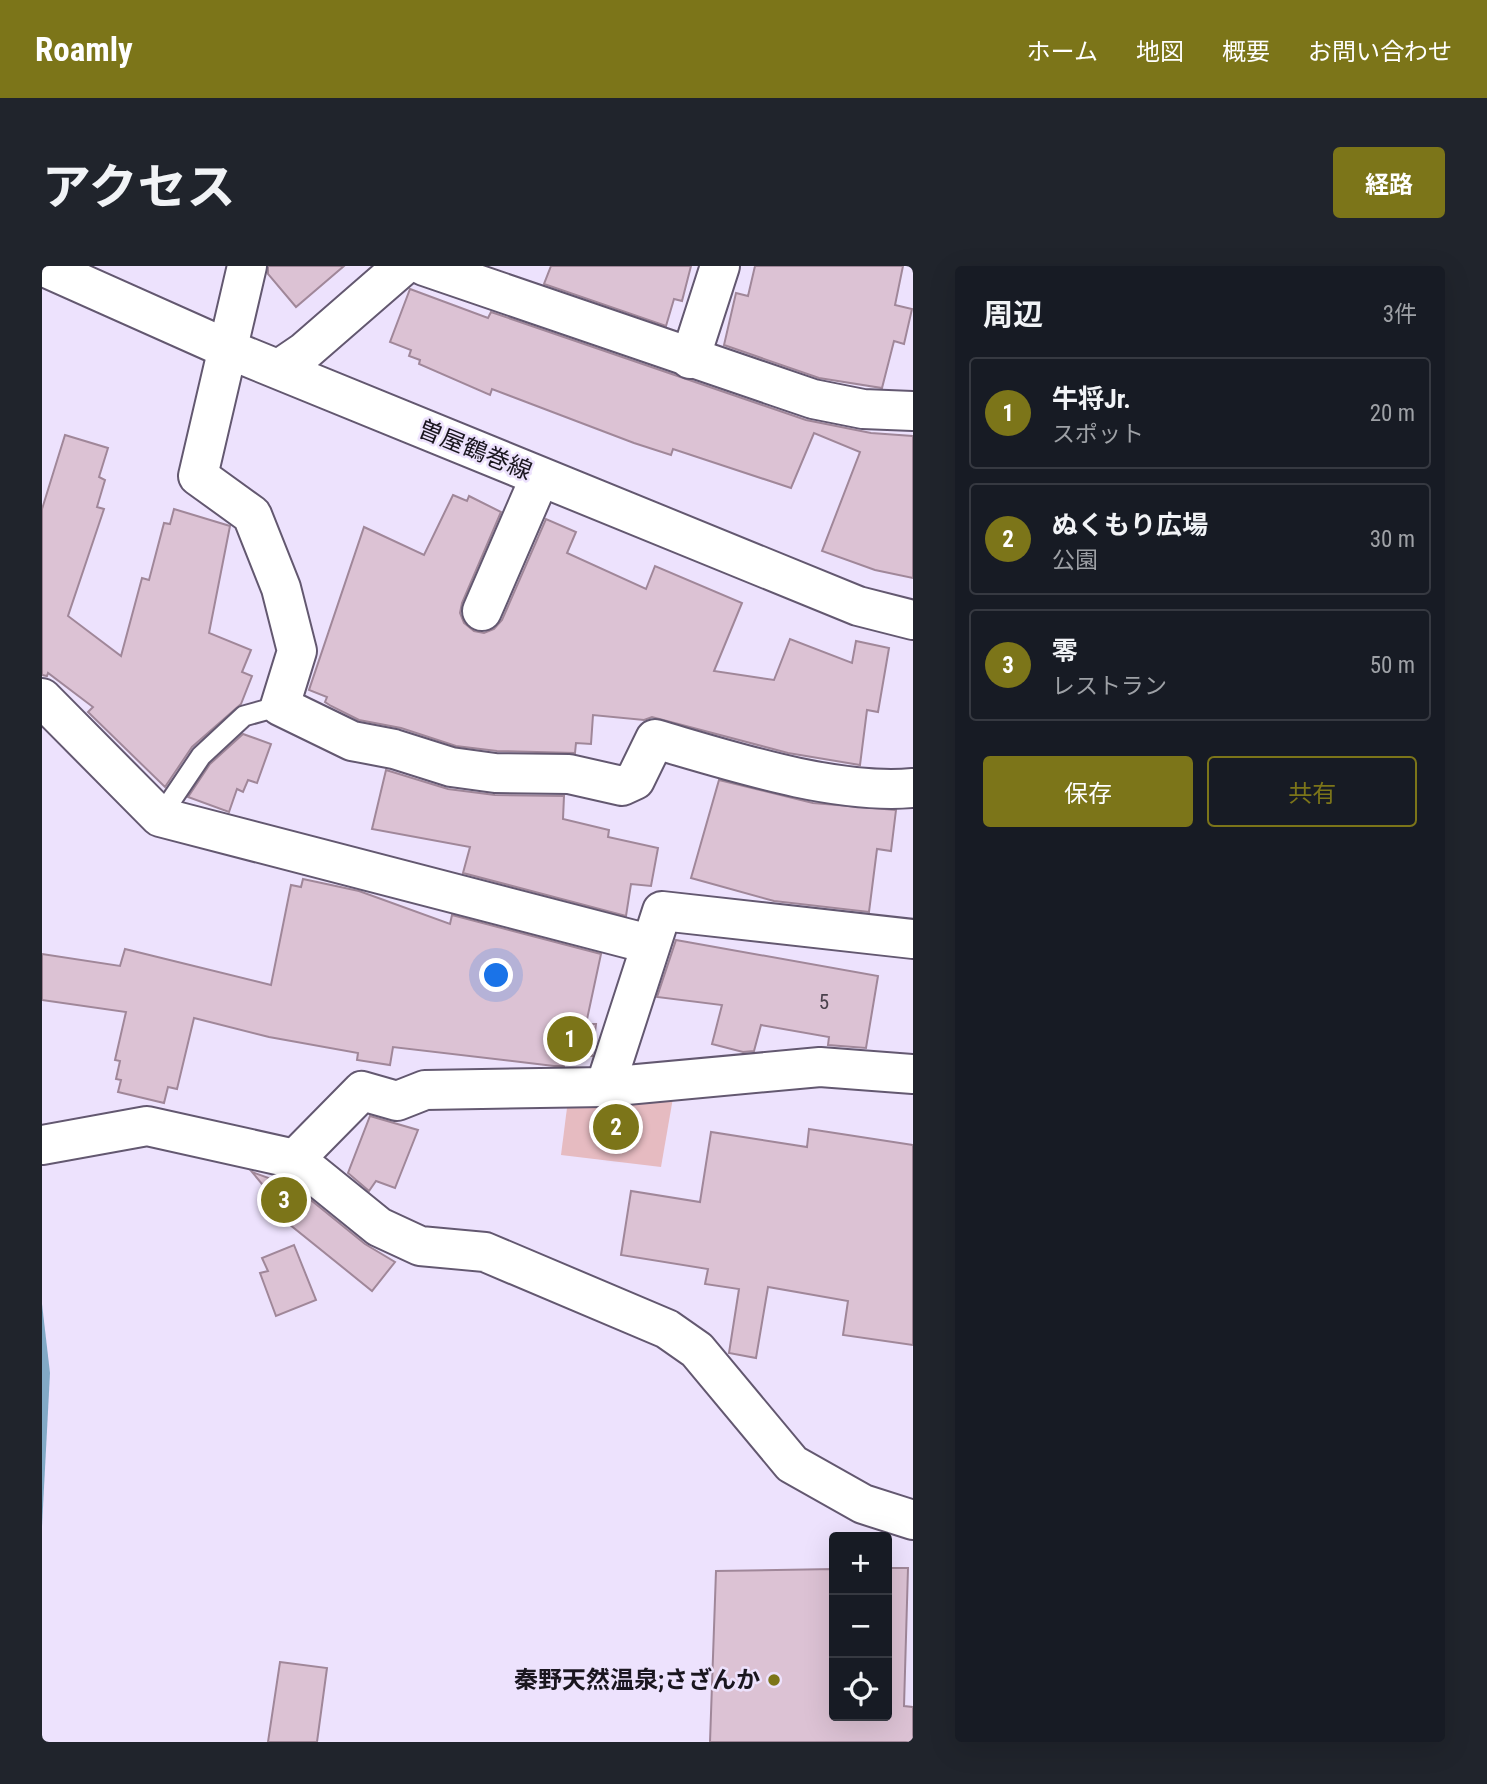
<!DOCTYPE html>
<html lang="ja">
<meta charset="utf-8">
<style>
body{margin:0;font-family:"Roboto Condensed","Noto Sans JP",sans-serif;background:#20242c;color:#f1f3f6}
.controls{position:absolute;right:21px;bottom:21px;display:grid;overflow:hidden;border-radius:7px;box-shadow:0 7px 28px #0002}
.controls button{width:63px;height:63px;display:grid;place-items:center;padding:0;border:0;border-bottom:2px solid #363941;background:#171b24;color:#f1f3f6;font:35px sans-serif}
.you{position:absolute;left:455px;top:710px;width:24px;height:24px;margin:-18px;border:5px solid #fff;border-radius:50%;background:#1a73e8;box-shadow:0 0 0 10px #1a73e833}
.badge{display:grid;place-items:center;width:46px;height:46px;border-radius:50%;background:#7c7519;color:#fff;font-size:23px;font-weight:700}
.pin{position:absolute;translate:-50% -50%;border:4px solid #fff;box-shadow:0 2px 7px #0006}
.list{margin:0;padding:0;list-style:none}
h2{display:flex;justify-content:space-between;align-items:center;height:91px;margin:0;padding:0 28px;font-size:30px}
h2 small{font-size:23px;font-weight:400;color:#9ea1a6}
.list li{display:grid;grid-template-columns:46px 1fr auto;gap:21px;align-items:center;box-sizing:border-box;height:112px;margin:0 14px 14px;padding:0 14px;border:2px solid #363941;border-radius:7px}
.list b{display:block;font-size:26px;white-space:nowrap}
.list p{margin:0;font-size:23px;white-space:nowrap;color:#9ea1a6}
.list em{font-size:23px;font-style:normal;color:#9ea1a6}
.actions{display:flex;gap:14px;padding:21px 28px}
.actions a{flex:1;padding:16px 0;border:2px solid #7c7519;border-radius:7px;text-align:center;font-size:24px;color:#7c7519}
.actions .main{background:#7c7519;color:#fff}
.icon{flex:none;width:38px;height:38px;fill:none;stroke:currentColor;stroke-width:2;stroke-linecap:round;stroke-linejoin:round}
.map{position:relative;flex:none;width:871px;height:1476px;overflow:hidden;border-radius:7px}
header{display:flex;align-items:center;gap:42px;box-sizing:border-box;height:98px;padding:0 35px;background:#7c7519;color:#fff}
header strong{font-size:33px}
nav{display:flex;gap:38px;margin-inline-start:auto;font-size:24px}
.intro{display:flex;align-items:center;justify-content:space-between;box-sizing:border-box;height:168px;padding:0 42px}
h1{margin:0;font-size:49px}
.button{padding:18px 32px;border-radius:7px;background:#7c7519;color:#fff;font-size:24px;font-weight:700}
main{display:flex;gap:42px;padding:0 42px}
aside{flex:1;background:#171b24;border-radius:7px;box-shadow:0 7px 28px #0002}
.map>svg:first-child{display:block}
.green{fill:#e6bbc1}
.water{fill:#82a9c6}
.building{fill:#dcc2d4;stroke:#a08799;stroke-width:2}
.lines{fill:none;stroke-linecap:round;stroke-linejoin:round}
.lane-casing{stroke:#635870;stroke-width:23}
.street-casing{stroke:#635870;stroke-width:42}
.secondary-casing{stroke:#635870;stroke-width:42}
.lane{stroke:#fff;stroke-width:19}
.street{stroke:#fff;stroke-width:38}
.secondary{stroke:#fff;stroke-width:38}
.poi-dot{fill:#7c7519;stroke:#ede2fd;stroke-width:2.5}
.labels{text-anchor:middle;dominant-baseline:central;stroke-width:5;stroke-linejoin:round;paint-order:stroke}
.number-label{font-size:21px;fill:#4a414c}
.street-label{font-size:24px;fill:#1a161f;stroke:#ede2fd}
.poi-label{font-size:24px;font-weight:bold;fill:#1a161f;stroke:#ede2fd;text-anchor:end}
</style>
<header>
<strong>Roamly</strong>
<nav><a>ホーム</a><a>地図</a><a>概要</a><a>お問い合わせ</a></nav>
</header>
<div class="intro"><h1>アクセス</h1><a class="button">経路</a></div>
<main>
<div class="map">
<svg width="871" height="1476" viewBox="0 0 871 1476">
<rect width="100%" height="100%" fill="#ede2fd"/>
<path class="green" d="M 632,826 L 619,901 L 519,889 L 526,834 Z"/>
<path class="water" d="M 0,1038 L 8,1107 L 0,1260 Z"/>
<g class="building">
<path d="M 226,0 L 302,0 L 254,41 L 226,8 Z"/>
<path d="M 509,0 L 649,0 L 640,35 L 632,33 L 624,60 L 502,18 Z"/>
<path d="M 713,0 L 861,0 L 853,39 L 870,43 L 862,78 L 852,75 L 840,122 L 777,112 L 682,79 L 694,27 L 706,30 Z"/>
<path d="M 368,23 L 446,52 L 449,46 L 764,154 L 829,167 L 871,170 L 871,312 L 833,304 L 780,285 L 818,186 L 772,167 L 749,222 L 631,183 L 629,189 L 592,177 L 450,123 L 448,129 L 377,98 L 378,94 L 367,90 L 369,84 L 348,76 Z"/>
<path d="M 23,169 L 66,182 L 57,211 L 63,214 L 55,241 L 62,243 L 26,350 L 79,390 L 100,312 L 107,314 L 122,257 L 128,258 L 132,243 L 188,260 L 167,367 L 209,384 L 200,406 L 210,410 L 199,438 L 150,481 L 123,521 L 46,446 L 51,441 L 6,407 L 5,410 L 0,409 L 0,243 Z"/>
<path d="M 411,229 L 425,235 L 427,230 L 459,246 L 420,337 L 418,347 L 422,357 L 432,365 L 442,367 L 452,363 L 460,354 L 504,253 L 534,266 L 525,287 L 604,323 L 613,300 L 700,337 L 672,405 L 732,414 L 748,373 L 810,397 L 814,375 L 847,382 L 836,446 L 825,444 L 818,499 L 746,487 L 610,451 L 602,454 L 551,449 L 549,478 L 534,477 L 533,487 L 455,485 L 414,480 L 359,462 L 317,454 L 289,440 L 283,436 L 285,431 L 267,424 L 322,261 L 382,289 Z"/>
<path d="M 201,468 L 229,478 L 215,517 L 206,514 L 201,526 L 195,523 L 187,546 L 146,531 L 168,498 Z"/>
<path d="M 344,504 L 406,523 L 453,529 L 522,530 L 521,553 L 567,564 L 566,571 L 616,582 L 609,620 L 589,618 L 584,650 L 421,607 L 428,581 L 330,563 Z"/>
<path d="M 677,514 L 771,537 L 854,544 L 849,585 L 835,583 L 827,646 L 732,635 L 649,612 Z"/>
<path d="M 261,613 L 317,625 L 408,658 L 410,649 L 559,688 L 544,758 L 554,758 L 550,790 L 522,788 L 522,800 L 512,800 L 351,781 L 348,799 L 315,794 L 316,787 L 227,771 L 152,752 L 135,823 L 126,821 L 122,837 L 76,826 L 79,814 L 74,813 L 78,795 L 73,794 L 84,746 L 0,734 L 0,688 L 78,700 L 83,683 L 229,719 L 249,619 L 259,621 Z"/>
<path d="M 634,674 L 836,710 L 824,782 L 786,779 L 787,771 L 719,759 L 712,785 L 701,786 L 670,778 L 680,739 L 615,731 Z"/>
<path d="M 328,850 L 376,864 L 353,922 L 334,915 L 327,925 L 306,907 Z"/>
<path d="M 767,863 L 871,879 L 871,1079 L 801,1069 L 806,1035 L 726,1021 L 714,1092 L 687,1087 L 697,1023 L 663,1018 L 666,1003 L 579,989 L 589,925 L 658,936 L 669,866 L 765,881 Z"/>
<path d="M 210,906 L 254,922 L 323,978 L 353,996 L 330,1025 L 247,958 L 250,954 Z"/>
<path d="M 252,979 L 274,1034 L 234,1050 L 218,1007 L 226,1005 L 220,992 Z"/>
<path d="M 845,1302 L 866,1302 L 862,1440 L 871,1441 L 871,1476 L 668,1476 L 674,1305 L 792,1303 L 792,1450 L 845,1450 Z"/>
<path d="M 238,1396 L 285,1402 L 275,1476 L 226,1476 Z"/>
</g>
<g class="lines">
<defs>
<path id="lane" d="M 118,551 L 159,490 L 202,450 L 238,440"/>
<g id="street">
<path d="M 205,0 L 156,210 L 210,249 L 239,322 L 255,385 L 238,440 L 310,475 L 352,483 L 409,501 L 453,507 L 527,508 L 580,520 L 593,514 L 613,473 C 689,495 792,529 871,522"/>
<path d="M 382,0 L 771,133 L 821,143 L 871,145"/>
<path d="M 648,93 L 678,0"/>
<path d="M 237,103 L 262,86 L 361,0"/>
<path d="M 440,345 L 498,211"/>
<path d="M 0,432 L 118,551 L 607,678"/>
<path d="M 563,821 L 620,645 L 871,673"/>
<path d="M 0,879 L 105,860 L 253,893 L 337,961 L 378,980 L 443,986 L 625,1063 L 655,1084 L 750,1198 L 821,1238 L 871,1254"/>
<path d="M 253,893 L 320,825 L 355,835 L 383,824 L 563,821 L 778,801 L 871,808"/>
</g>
<path id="secondary" d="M 0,0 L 186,83 L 816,340 L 871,354"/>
</defs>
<use href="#lane" class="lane-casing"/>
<use href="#street" class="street-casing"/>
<use href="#secondary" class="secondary-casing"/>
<use href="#lane" class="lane"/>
<use href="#street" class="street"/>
<use href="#secondary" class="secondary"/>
</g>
<circle class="poi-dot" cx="732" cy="1414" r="7"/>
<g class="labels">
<g class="number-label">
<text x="782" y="736">5</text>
</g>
<g class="street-label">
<text transform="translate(433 184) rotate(22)">曽屋鶴巻線</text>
</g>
<g class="poi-label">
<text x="718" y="1414">秦野天然温泉;さざんか</text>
</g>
</g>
</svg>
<div class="controls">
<button>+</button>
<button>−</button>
<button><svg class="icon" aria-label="locate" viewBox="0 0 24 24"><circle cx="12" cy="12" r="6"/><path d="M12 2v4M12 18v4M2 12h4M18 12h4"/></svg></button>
</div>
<div class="you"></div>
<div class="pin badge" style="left:528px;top:773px">1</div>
<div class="pin badge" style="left:574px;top:861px">2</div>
<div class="pin badge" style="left:242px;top:934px">3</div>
</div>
<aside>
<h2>周辺<small>3件</small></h2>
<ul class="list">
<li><span class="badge">1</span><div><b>牛将Jr.</b><p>スポット</p></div><em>20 m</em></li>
<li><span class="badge">2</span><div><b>ぬくもり広場</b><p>公園</p></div><em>30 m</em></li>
<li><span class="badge">3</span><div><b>零</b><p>レストラン</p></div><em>50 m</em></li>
</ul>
<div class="actions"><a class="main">保存</a><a>共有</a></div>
</aside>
</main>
